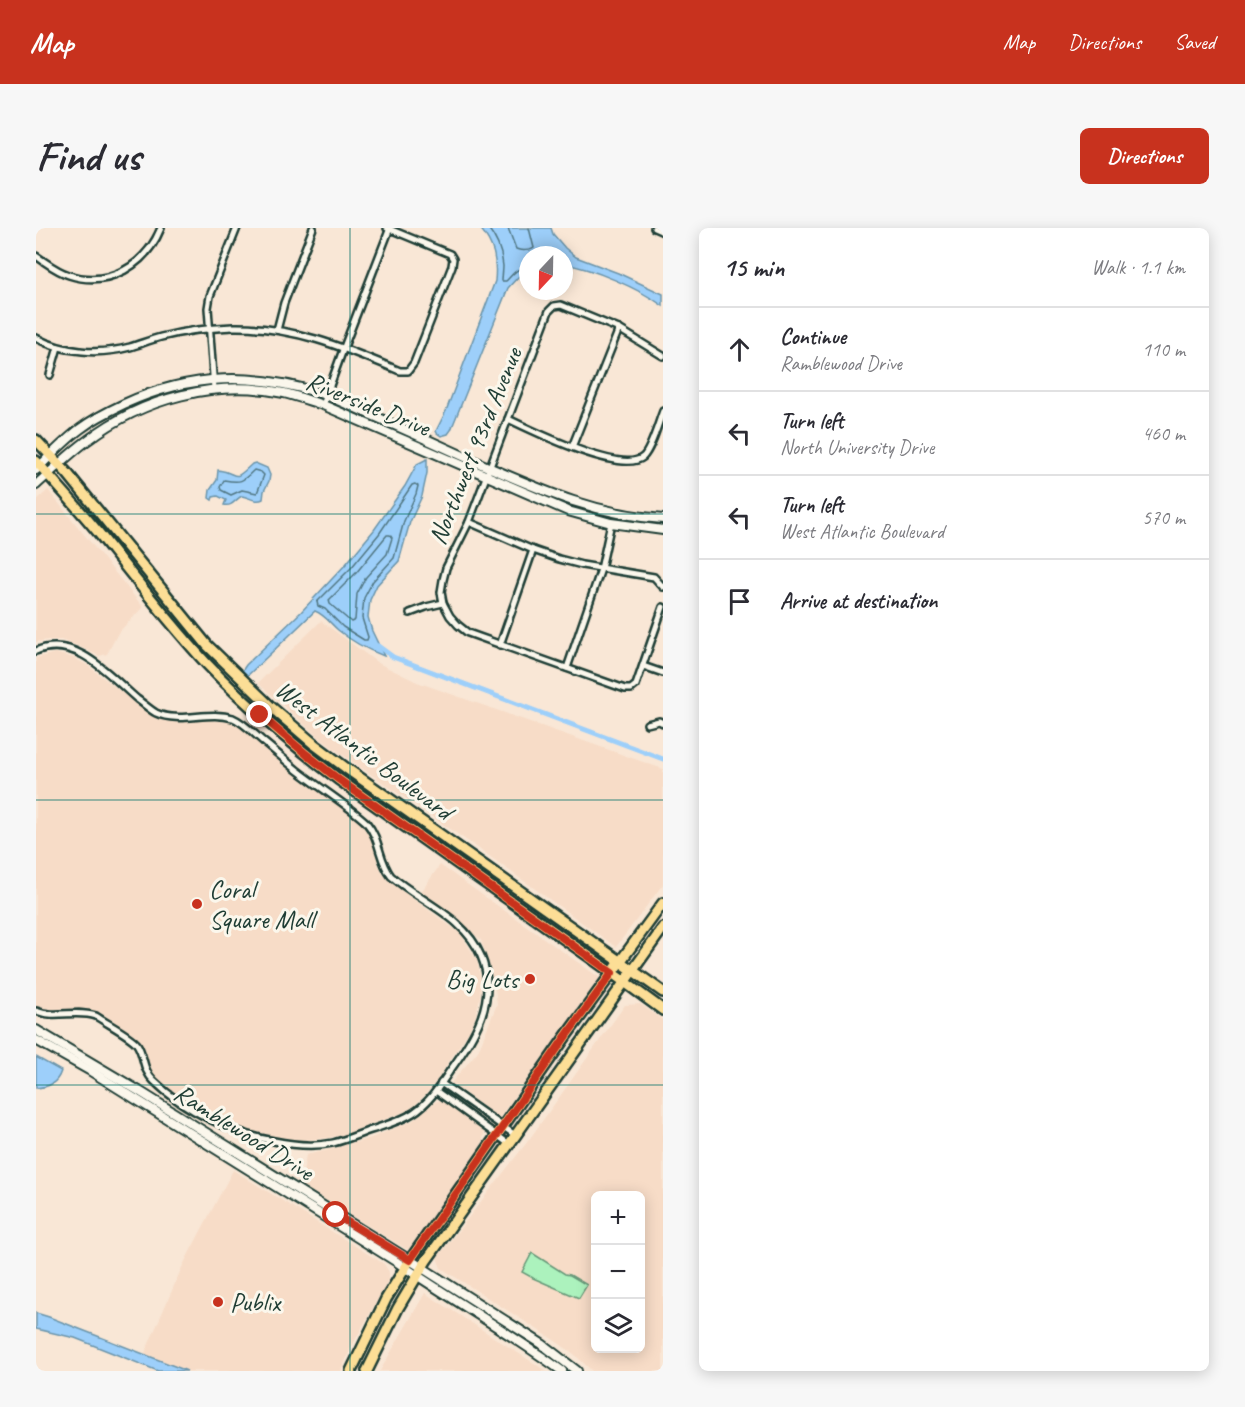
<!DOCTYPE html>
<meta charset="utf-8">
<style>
body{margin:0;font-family:Caveat,sans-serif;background:#f7f7f7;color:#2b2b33}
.controls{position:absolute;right:18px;bottom:18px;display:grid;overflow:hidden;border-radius:9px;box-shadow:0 3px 15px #0003}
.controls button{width:54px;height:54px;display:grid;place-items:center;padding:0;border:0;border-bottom:2px solid #e1e1e2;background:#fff;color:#2b2b33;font:30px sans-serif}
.compass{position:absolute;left:483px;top:18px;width:54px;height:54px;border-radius:50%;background:#fff;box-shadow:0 3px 15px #0003;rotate:202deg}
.stop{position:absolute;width:18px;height:18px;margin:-14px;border:4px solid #c8321e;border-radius:50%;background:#fff}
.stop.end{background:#c8321e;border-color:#fff;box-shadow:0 2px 6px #0008}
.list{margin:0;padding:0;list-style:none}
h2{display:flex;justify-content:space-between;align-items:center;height:78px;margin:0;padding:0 24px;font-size:26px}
h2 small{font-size:20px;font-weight:400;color:#7c7c81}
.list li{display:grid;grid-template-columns:39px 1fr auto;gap:18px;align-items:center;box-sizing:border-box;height:84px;padding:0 24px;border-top:2px solid #e1e1e2}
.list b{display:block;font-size:22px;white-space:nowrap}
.list p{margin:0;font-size:20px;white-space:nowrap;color:#7c7c81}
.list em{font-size:20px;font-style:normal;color:#7c7c81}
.icon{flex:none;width:33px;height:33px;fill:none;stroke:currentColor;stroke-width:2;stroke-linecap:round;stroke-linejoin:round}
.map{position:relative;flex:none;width:627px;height:1143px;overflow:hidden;border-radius:9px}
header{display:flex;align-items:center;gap:36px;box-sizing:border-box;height:84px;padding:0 30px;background:#c8321e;color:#fff}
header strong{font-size:28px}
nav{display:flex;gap:33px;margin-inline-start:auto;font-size:21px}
.intro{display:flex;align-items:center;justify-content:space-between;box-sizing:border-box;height:144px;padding:0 36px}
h1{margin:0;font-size:42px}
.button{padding:15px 27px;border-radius:9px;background:#c8321e;color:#fff;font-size:21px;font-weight:700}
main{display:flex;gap:36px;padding:0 36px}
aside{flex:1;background:#fff;border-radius:9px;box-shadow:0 3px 15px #0003}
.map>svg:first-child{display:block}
.built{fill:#f7dcc7;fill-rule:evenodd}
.green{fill:#acf2bd;stroke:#669878;stroke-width:1.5}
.water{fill:#9dcffa;stroke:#6b95ab;stroke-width:1.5}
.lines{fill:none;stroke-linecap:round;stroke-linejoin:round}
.shore{stroke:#517783;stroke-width:1.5}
.canal{stroke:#9dcffa;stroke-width:5}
.street-casing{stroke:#1f3d34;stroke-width:10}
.secondary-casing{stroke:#1f3d34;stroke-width:12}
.primary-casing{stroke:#1f3d34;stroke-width:14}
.street{stroke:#fbf7ec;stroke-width:5}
.secondary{stroke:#fbf7ec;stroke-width:8}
.primary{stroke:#fcde96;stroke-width:9}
.route{stroke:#c8321e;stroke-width:8}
.grid{fill:none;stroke:#0f766e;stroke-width:1.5;stroke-opacity:0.55}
.poi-dot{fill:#c8321e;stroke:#fbf7ec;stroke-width:2}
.labels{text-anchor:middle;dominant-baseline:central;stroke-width:6;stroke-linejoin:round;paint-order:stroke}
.street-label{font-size:26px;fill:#1f3d34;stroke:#fbf7ec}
.poi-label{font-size:26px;fill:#1f3d34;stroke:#fbf7ec;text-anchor:start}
</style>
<header>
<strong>Map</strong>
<nav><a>Map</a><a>Directions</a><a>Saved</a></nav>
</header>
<div class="intro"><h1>Find us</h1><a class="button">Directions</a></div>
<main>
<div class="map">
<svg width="627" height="1143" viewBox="0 0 627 1143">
<rect width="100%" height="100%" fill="#f9e7d6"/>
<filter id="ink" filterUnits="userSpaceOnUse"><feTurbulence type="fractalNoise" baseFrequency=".0167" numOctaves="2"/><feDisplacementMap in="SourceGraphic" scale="12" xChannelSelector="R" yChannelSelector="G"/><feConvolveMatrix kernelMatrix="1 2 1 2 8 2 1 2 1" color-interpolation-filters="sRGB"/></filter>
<g filter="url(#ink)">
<g class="built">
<path d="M 12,262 L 107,379 L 82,405 L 71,426 L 63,428 L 42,418 L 25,412 L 12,412 L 0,414 L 0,273 Z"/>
<path d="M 285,393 L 342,435 L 381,454 L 627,541 L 627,656 L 580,719 L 449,625 L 308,528 L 281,508 L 222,455 Z"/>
<path d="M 19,425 L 38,430 L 51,437 L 110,483 L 127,491 L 177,492 L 199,495 L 325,595 L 333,604 L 338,618 L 342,636 L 347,646 L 366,663 L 424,705 L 441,732 L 445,752 L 444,770 L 439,789 L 433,803 L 401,852 L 391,865 L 379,877 L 371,883 L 310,906 L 292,910 L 269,912 L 240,910 L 219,905 L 196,898 L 152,875 L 124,856 L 115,843 L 108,824 L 100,808 L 64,785 L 48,781 L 10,784 L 0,779 L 0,430 Z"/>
<path d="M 404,637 L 564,750 L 463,890 L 415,855 L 442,823 L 461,776 L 458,752 L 445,712 L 411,682 L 385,664 Z"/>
<path d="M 604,776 L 627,792 L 627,1143 L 556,1143 L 538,1126 L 518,1112 L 405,1040 L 401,1030 L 492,913 L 589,777 ZM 560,968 L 604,968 L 604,1120 L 560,1120 Z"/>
<path d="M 405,872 L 448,904 L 446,920 L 372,1022 L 265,957 L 270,927 L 296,921 L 335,910 L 376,893 L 399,874 Z"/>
<path d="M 197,942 L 348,1036 L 353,1044 L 353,1051 L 316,1118 L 305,1143 L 149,1143 L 108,1127 L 147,1037 Z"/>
<path d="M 389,1065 L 510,1143 L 344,1143 Z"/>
</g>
<path class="green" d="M 496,1025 L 529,1046 L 534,1047 L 551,1057 L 543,1070 L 497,1050 L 486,1044 Z"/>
<g class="water">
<path d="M 444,0 L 515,0 L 517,6 L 529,20 L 540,29 L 582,45 L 627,66 L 627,78 C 604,61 556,40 528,36 L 528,27 L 492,27 L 492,43 L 482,49 L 472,60 L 415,202 L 412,206 L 405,208 L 401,205 L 400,203 L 410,183 L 459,53 C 461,31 458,17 444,0 Z"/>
<path d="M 391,231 L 391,245 L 386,268 L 374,294 L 363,333 L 341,357 L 334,372 L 332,389 L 336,403 L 348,428 C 332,422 315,413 302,402 C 294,395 289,387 279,383 L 211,448 L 206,443 L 210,437 L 265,384 L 310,336 L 338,302 L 369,258 L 381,236 Z"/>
<path d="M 219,235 L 231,240 L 234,247 L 233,253 L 228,263 L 227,271 C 220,275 213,269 206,268 C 199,271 197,279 188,277 L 190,272 L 182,268 L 177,269 L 176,272 L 173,270 L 174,262 L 181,252 L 182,242 C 204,245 195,256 216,236 Z"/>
<path d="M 0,829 L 25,843 C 21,856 12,859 0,860 Z"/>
<path d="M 0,1085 L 13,1089 L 151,1143 L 122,1143 L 39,1110 L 0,1101 Z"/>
</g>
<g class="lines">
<g class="shore">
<path d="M 452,0 C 460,10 466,24 467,38 C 467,43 466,48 466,53 L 470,53 C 476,47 482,39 492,38"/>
<path d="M 472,0 L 480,21 C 484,23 495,23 498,20 L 493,0"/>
<path d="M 218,242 L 225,244 L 228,247 L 221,265 L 206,262 L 195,267 L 185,262 L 184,259 L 188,252 C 205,255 206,254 218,242 Z"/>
<path d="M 379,256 L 382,258 L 380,266 L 368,293 L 358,330 L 337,353 L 328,370 L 326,390 L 332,409 L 331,412 L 328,412 L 307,399 L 289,381 L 282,378 L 281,374 L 315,340 L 343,306 L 376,257 Z"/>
<path d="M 351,307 L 354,307 L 356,310 L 351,326 L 330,349 L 321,366 L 319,392 L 315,394 L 294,376 L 293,372 L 320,345 Z"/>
</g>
<path class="canal" d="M 342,418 L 357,429 L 627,531"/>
<defs>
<g id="street">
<path d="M 618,0 L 627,4"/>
<path d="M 0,28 C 11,35 20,43 33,47 C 73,60 110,37 125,0"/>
<path d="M 241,102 L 248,75 L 277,0"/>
<path d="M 0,110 C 28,125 64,127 94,119 C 104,116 114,112 125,109 C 148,103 173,100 197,99 C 258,98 309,120 364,143 L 372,143 L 378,135 L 416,38 L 417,31 L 414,26 L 351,0"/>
<path d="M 627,128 L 583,101 L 525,77 L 518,78 L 513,83 L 433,294 L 410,340 L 407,352 L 405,364 L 407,375 L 414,388 L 422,397 L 432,405 L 589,461 L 595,461 L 600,457 L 627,379"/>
<path d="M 14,147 L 22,119"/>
<path d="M 178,161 L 172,80 L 174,68 L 201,0"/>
<path d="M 287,177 L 308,119 L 354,0"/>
<path d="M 472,191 C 495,202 586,247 607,229 C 615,222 623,193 627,183"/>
<path d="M 536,219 L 583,101"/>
<path d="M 433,294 L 497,322 L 523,331 L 546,337 L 618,349 L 627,359"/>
<path d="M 374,385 L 390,379 L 407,375"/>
<path d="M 464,417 L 497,322"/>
<path d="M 0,423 C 40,406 74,448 101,471 C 107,475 113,481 120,485 C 144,496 172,482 197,490 C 209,495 219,507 229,515 C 240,524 250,533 261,542 C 284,560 309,575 330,594 C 345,612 342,631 355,648 C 385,674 429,689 445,728 C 463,771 438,810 413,844 C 403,859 393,875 377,885 C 365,893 350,897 335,902 C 323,906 310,912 297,915 C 278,919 257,917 238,913 C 198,906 147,882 118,853 C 106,842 109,828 101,816 C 95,808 70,795 60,788 C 40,781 20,791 0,783"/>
<path d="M 607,438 L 627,445"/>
<path d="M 531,440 L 565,341 L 575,295"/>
<path d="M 611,496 L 623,493 L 627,495"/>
<path d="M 405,855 L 479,907"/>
<path d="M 400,863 L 473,916"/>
</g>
<g id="secondary">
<path d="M 0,242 C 14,228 28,213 44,201 C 57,191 73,183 88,176 C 155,145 220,144 290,167 C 339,188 388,210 436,232 C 501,260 555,286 627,291"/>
<path d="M 0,257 C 17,242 34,225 52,212 C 107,170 180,151 248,165 C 261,168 274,173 287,177 L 532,283 L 575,295 L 627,302"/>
<path d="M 0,802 L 103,863 L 374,1032 L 506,1116 L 541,1143"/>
<path d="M 0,812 L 53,842 L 361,1034 C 415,1071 473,1104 526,1143"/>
</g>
<g id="primary">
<path d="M 0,212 L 32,246 L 171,417 L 235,479 L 278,516 L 310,540 L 627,764"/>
<path d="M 0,233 C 22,258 45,283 66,309 C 100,352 134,396 171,436 C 211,478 256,516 302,551 L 568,739 L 627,782"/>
<path d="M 315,1143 L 350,1071 L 374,1032 L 530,808 L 627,675"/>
<path d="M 331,1143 L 362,1080 L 390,1033 L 627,700"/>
</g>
</defs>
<use href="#street" class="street-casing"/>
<use href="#secondary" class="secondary-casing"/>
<use href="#primary" class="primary-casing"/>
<use href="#street" class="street"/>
<use href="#secondary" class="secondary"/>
<use href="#primary" class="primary"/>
</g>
</g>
<g class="lines" filter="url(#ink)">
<path class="route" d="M 224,487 L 270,526 L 302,551 L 576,745 L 530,808 L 374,1032 L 300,987"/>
</g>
<path class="grid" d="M 314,0 L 314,1143M 0,286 L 627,286M 0,572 L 627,572M 0,857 L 627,857"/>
<g class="poi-dot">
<circle cx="161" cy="676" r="6"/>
<circle cx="494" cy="751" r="6"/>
<circle cx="182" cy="1074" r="6"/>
</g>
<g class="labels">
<g class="street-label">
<text transform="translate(332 176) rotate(22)">Riverside Drive</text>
<text transform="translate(439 218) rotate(-68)">Northwest 93rd Avenue</text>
<text transform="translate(328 522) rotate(37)">West Atlantic Boulevard</text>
<text transform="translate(208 904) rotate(32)">Ramblewood Drive</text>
</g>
<g class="poi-label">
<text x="173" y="661">Coral<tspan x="173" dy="30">Square Mall</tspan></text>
<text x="482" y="751" text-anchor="end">Big Lots</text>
<text x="194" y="1074">Publix</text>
</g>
</g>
</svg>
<div class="controls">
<button>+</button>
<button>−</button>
<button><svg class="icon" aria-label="layers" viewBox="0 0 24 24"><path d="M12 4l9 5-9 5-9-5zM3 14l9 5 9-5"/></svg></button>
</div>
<svg class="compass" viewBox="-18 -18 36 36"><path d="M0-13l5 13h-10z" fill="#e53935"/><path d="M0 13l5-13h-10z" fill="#7c7c81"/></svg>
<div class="stop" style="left:300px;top:987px"></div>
<div class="stop end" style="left:224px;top:487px"></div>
</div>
<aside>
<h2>15 min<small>Walk · 1.1 km</small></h2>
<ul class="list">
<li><svg class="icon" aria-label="ahead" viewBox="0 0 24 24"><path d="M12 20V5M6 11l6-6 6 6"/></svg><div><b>Continue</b><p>Ramblewood Drive</p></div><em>110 m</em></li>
<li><svg class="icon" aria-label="left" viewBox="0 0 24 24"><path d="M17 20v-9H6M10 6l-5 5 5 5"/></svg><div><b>Turn left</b><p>North University Drive</p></div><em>460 m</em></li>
<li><svg class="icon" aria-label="left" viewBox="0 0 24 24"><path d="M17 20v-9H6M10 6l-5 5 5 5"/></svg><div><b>Turn left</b><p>West Atlantic Boulevard</p></div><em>570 m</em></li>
<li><svg class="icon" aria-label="arrive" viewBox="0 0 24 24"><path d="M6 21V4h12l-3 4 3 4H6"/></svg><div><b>Arrive at destination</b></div></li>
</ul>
</aside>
</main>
